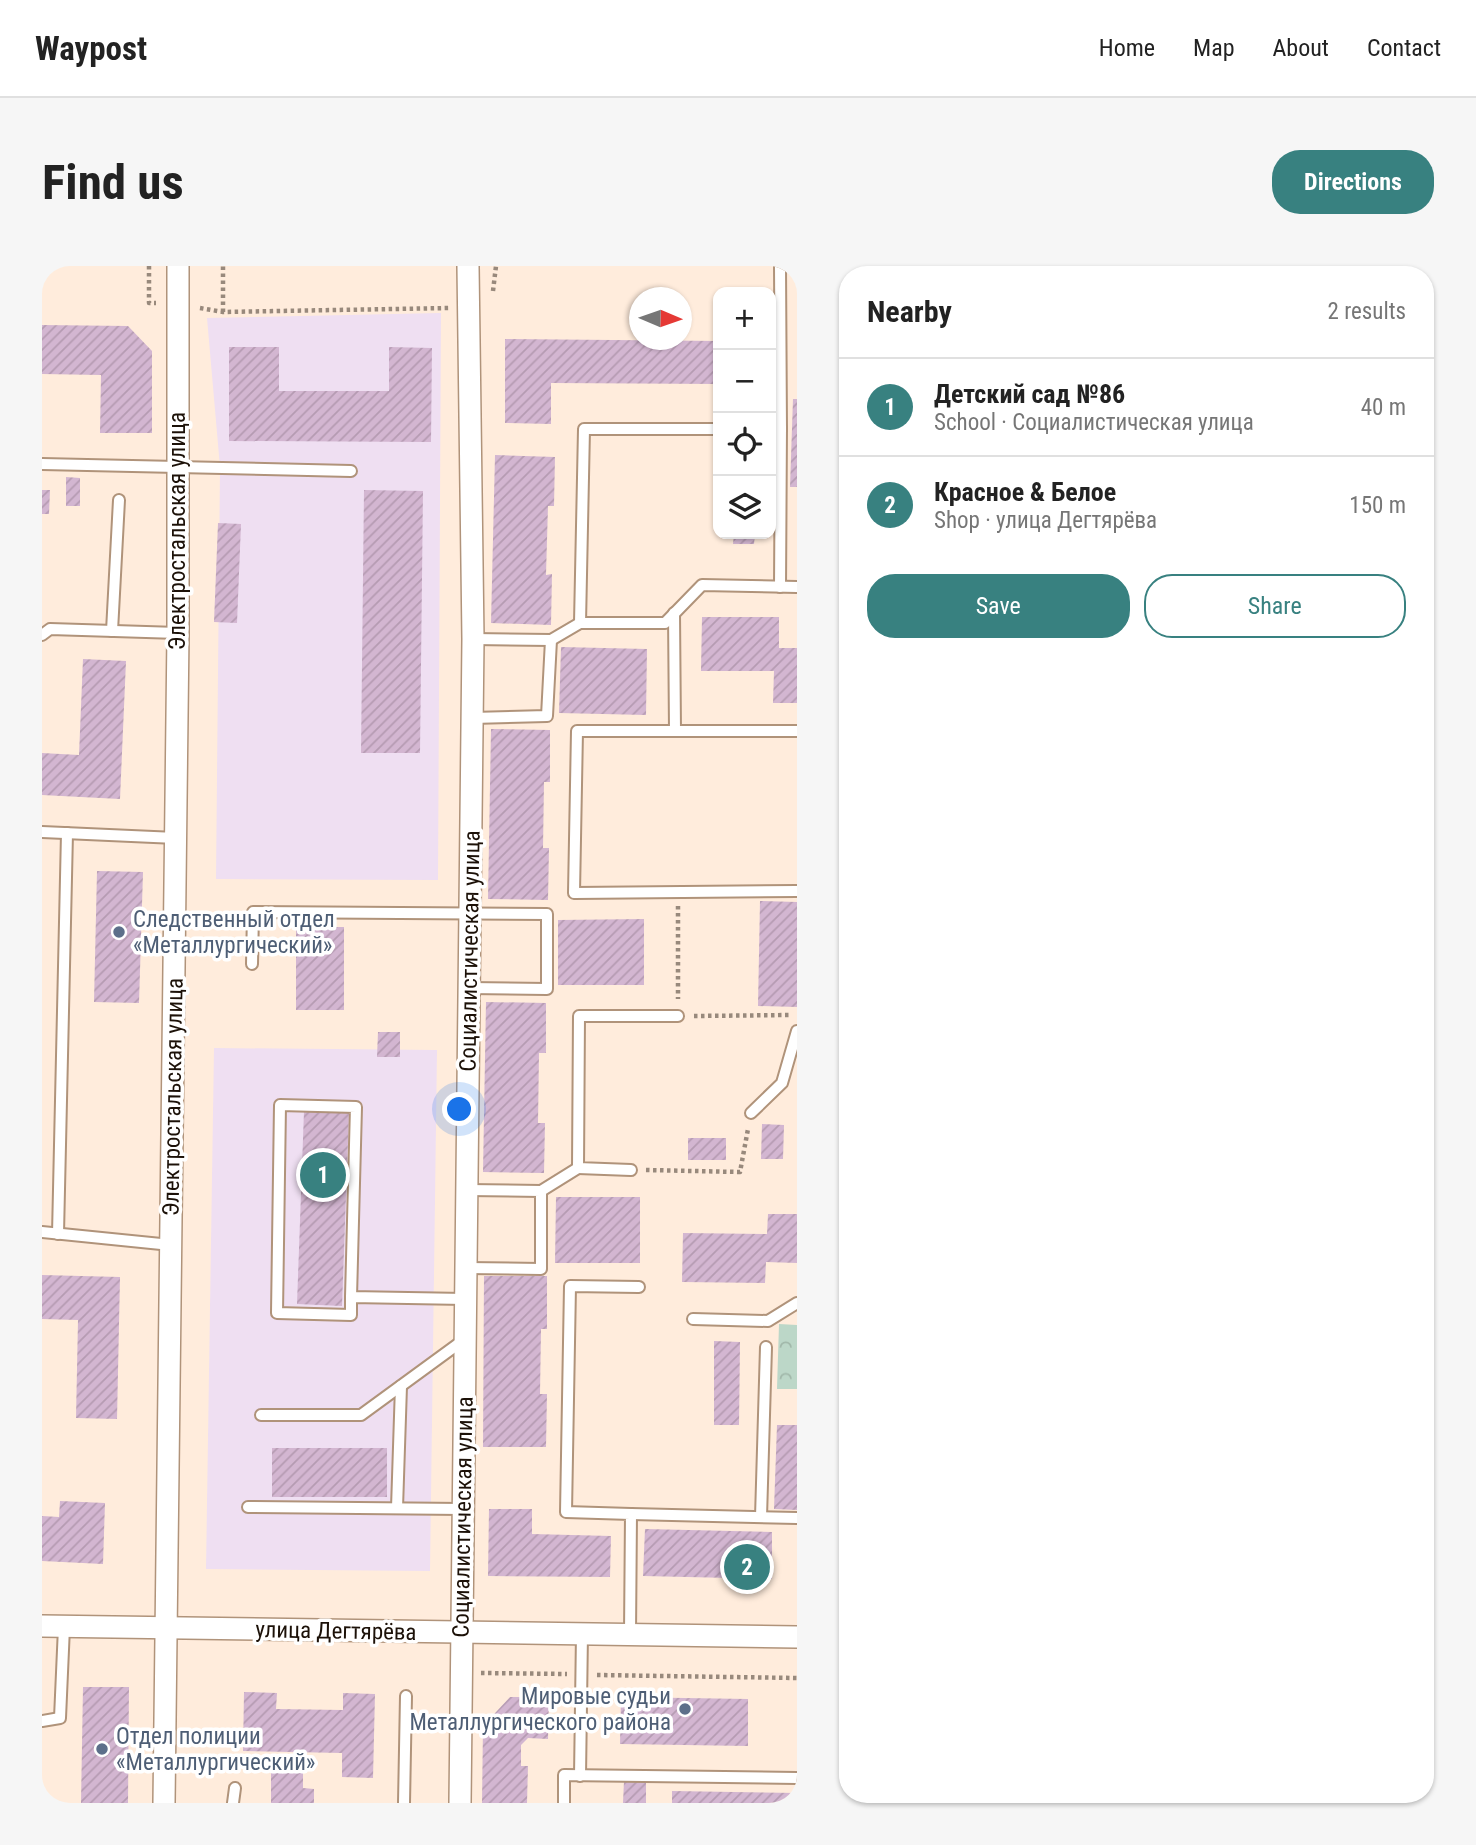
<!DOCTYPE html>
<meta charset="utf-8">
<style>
body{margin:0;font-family:"Roboto Condensed",sans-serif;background:#f6f6f6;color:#222}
.controls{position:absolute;right:21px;top:21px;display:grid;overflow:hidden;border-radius:14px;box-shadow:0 2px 5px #0004}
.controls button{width:63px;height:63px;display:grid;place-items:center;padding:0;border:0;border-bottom:2px solid #e0e0e0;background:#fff;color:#222;font:35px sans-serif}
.compass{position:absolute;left:587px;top:21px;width:63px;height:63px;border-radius:50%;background:#fff;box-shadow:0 2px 5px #0004;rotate:92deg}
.you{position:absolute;left:418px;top:844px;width:24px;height:24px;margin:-18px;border:5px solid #fff;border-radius:50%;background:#1a73e8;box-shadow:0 0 0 10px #1a73e833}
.badge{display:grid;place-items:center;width:46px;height:46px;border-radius:50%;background:#388180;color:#fff;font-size:23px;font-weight:700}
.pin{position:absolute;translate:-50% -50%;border:4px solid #fff;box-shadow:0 2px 7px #0006}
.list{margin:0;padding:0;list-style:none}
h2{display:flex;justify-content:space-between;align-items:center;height:91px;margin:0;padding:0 28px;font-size:30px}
h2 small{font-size:23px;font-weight:400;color:#767676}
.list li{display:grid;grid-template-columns:46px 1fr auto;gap:21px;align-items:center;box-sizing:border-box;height:98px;padding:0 28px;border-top:2px solid #e0e0e0}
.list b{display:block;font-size:26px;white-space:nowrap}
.list p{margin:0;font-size:23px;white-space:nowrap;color:#767676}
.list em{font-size:23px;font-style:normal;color:#767676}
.actions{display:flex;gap:14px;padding:21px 28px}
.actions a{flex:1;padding:16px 0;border:2px solid #388180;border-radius:28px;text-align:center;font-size:24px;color:#388180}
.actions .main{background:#388180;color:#fff}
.icon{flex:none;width:38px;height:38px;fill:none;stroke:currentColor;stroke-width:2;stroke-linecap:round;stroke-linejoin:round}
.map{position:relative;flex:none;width:755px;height:1537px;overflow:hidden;border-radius:28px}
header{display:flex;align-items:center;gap:42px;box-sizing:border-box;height:98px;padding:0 35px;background:#fff;border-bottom:2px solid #e0e0e0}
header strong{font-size:33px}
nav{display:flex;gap:38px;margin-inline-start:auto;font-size:24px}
.intro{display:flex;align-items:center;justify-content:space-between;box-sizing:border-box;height:168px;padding:0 42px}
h1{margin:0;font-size:49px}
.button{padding:18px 32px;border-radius:28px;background:#388180;color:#fff;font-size:24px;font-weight:700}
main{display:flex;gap:42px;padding:0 42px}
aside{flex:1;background:#fff;border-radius:28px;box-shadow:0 2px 5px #0004}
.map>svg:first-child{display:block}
.education{fill:#efdff2}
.park{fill:url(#park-crowns)}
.building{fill:url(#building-hatch)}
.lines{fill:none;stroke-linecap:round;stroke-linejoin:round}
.lane-casing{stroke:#b0937a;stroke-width:14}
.street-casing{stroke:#b0937a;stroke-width:24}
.path{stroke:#98897c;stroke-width:4.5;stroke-dasharray:3.5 3.5;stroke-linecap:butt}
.lane{stroke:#fff;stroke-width:10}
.street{stroke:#fff;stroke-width:21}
.service-dot{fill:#5c6f8a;stroke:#fff;stroke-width:2.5}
.labels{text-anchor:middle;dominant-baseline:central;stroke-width:7;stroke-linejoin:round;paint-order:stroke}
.street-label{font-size:23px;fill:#1c1108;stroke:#fff}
.service-label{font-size:23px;fill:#4e5e75;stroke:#fff;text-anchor:start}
</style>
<header>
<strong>Waypost</strong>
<nav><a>Home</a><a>Map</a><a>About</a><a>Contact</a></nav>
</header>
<div class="intro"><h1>Find us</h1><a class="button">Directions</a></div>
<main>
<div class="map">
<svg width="755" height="1537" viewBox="0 0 755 1537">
<defs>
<pattern id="park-crowns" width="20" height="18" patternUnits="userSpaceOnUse" patternTransform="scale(1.75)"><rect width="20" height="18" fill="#bcd7c8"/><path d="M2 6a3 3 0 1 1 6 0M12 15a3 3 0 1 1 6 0" fill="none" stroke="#a1b8aa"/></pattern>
<pattern id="building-hatch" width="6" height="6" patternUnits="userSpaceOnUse" patternTransform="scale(1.75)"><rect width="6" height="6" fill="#d3b6d1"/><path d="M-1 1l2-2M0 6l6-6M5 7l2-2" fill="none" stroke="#b59bb2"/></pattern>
</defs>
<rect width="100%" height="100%" fill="#ffecdc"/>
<g class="education">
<path d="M 399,47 L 396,614 L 174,613 L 178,201 L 165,52 Z"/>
<path d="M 172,782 L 395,784 L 388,1305 L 164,1303 Z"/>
</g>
<path class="park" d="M 737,1058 L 755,1059 L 755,1123 L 735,1123 Z"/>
<g class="building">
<path d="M 0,59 L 86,60 L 110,85 L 110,167 L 58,167 L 59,109 L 0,108 Z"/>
<path d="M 463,73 L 676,75 L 676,118 L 509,117 L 509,158 L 463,157 Z"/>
<path d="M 187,81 L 237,81 L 237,125 L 347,125 L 347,81 L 390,82 L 389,176 L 187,175 Z"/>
<path d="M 751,133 L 755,133 L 755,221 L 748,221 Z"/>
<path d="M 453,189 L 513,191 L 512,240 L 506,240 L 504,309 L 510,308 L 509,359 L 449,357 Z"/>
<path d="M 24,211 L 38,212 L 38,240 L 24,240 Z"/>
<path d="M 0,224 L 8,224 L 7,248 L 0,248 Z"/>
<path d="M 322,224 L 381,225 L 378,487 L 319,487 Z"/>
<path d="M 176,257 L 199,258 L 195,357 L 172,356 Z"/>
<path d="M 692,268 L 713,268 L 712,278 L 691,278 Z"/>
<path d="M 660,351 L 737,351 L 737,382 L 755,382 L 755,437 L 731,437 L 732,405 L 659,405 Z"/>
<path d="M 519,381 L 605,383 L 604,449 L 517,447 Z"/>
<path d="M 41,393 L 84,395 L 78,533 L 0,529 L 0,487 L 37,489 Z"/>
<path d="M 449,463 L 508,464 L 508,516 L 502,516 L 501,582 L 507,582 L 506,634 L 446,633 Z"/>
<path d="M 55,605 L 101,606 L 97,737 L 52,736 Z"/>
<path d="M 718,635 L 755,636 L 755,741 L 716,740 Z"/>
<path d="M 602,653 L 602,719 L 516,719 L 516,654 Z"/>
<rect x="254" y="661" width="48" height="83"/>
<path d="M 444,736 L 504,737 L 504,787 L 497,787 L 496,857 L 503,857 L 502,907 L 441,906 Z"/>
<path d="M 336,766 L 358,766 L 358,791 L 335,791 Z"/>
<path d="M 262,845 L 307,847 L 300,1040 L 255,1038 Z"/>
<path d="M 720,858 L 742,859 L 741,893 L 719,893 Z"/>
<rect x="646" y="872" width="38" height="22"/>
<path d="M 514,931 L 598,931 L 598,997 L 513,997 Z"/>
<path d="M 726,948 L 755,948 L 755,997 L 724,996 L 723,1017 L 640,1016 L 641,967 L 725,968 Z"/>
<path d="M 0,1009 L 78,1011 L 75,1153 L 34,1152 L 36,1054 L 0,1053 Z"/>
<path d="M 442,1010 L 505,1010 L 505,1063 L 499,1063 L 498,1128 L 505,1128 L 504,1181 L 441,1181 Z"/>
<path d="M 672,1075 L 698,1076 L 697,1159 L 672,1159 Z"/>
<path d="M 735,1159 L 755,1159 L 755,1244 L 732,1243 Z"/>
<rect x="230" y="1182" width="115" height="49"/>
<path d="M 18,1235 L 63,1237 L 61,1298 L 0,1295 L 0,1250 L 17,1251 Z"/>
<path d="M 447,1243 L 490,1243 L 490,1268 L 569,1270 L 568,1311 L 446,1310 Z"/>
<path d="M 603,1263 L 730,1266 L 730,1313 L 601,1310 Z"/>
<path d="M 41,1421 L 87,1421 L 86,1537 L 39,1537 Z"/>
<path d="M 202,1426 L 235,1427 L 234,1443 L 301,1444 L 301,1427 L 333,1428 L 331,1512 L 300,1511 L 300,1487 L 201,1485 Z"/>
<path d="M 468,1431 L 507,1431 L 506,1473 L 486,1472 L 479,1479 L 479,1500 L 486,1500 L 485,1537 L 440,1537 L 441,1460 Z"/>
<path d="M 579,1431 L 706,1433 L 706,1480 L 578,1478 Z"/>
<path d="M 229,1503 L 261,1504 L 261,1522 L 272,1523 L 272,1537 L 229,1537 Z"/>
<path d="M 582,1515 L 604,1516 L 604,1537 L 581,1537 Z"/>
<path d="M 630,1525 L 755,1527 L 755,1537 L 630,1537 Z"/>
</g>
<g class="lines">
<defs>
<g id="lane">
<path d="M 729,162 L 739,162 L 738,0"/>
<path d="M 676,163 L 542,163 L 538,357 L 623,357 L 660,319 L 755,321"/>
<path d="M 0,198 L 309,205"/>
<path d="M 738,321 L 739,162"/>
<path d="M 632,347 L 633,465"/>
<path d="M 70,365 L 77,234"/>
<path d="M 0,369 L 8,363 L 136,367"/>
<path d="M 431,373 L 509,374 L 538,357"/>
<path d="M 430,452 L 505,450 L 509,374"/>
<path d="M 755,465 L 535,465 L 532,627 L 755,625"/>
<path d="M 0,566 L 134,572"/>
<path d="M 210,698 L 211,646 L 505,648 L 505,723 L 427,722"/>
<path d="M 709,847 L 740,817 L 755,765"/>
<path d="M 589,904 L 536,902 L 537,750 L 636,750"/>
<path d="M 499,925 L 536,902"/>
<path d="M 0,966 L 129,979"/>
<path d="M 16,968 L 25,567"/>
<path d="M 424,1002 L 499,1003 L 499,925 L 425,924"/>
<path d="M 309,1031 L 309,1049 L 235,1047 L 238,839 L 314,841 L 309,1031 L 423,1033"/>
<path d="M 651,1053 L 726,1055 L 755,1037"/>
<path d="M 219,1149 L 319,1149 L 423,1073"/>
<path d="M 206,1241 L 421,1243"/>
<path d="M 355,1242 L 359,1120"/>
<path d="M 589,1248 L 755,1252"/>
<path d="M 719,1251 L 724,1081"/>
<path d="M 588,1368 L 589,1248 L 524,1246 L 528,1020 L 597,1021"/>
<path d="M 0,1455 L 18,1452 L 22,1361"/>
<path d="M 538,1510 L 540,1367"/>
<path d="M 191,1537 L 193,1522"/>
<path d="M 362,1537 L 364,1430"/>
<path d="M 522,1537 L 522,1509 L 755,1512"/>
</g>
<g id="street">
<path d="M 0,1360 L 755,1371"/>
<path d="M 122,1537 L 136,367 L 136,0"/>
<path d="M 418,1537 L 431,373 L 426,0"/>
</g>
</defs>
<use href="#lane" class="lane-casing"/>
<use href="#street" class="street-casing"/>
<g class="path">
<path d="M 107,0 L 107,37 L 114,37"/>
<path d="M 451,25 L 454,0"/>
<path d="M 158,42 L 181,46 L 407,42"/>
<path d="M 181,46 L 181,0"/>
<path d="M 636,640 L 636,733"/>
<path d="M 652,750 L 748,749"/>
<path d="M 604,904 L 698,906 L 706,863"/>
<path d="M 439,1407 L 525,1408"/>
<path d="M 555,1409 L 755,1412"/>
</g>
<use href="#lane" class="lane"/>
<use href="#street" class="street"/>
</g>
<g class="service-dot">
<circle cx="77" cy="666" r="7"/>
<circle cx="643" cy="1443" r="7"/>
<circle cx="60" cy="1483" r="7"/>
</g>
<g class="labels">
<g class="street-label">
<text transform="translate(135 265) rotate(-90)">Электростальская улица</text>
<text transform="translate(428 685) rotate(-89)">Социалистическая улица</text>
<text transform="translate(131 831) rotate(-89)">Электростальская улица</text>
<text transform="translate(421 1251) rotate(-89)">Социалистическая улица</text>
<text transform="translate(294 1365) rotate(1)">улица Дегтярёва</text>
</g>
<g class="service-label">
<text x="91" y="653">Следственный отдел<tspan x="91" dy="26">«Металлургический»</tspan></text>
<text x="629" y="1430" text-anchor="end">Мировые судьи<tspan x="629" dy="26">Металлургического района</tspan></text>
<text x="74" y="1470">Отдел полиции<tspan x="74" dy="26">«Металлургический»</tspan></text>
</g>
</g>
</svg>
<div class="controls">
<button>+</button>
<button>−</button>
<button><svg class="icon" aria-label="locate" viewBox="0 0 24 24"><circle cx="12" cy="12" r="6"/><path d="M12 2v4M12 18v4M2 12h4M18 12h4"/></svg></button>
<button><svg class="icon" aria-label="layers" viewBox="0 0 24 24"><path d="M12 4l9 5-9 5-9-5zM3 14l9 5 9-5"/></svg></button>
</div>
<svg class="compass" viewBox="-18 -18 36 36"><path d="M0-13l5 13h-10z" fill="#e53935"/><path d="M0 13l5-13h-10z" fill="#767676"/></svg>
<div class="you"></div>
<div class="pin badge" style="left:281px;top:909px">1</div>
<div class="pin badge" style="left:705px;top:1301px">2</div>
</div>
<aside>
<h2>Nearby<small>2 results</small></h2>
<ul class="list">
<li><span class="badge">1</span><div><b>Детский сад №86</b><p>School · Социалистическая улица</p></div><em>40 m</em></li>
<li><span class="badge">2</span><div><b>Красное &amp; Белое</b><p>Shop · улица Дегтярёва</p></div><em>150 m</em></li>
</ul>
<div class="actions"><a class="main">Save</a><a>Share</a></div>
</aside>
</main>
